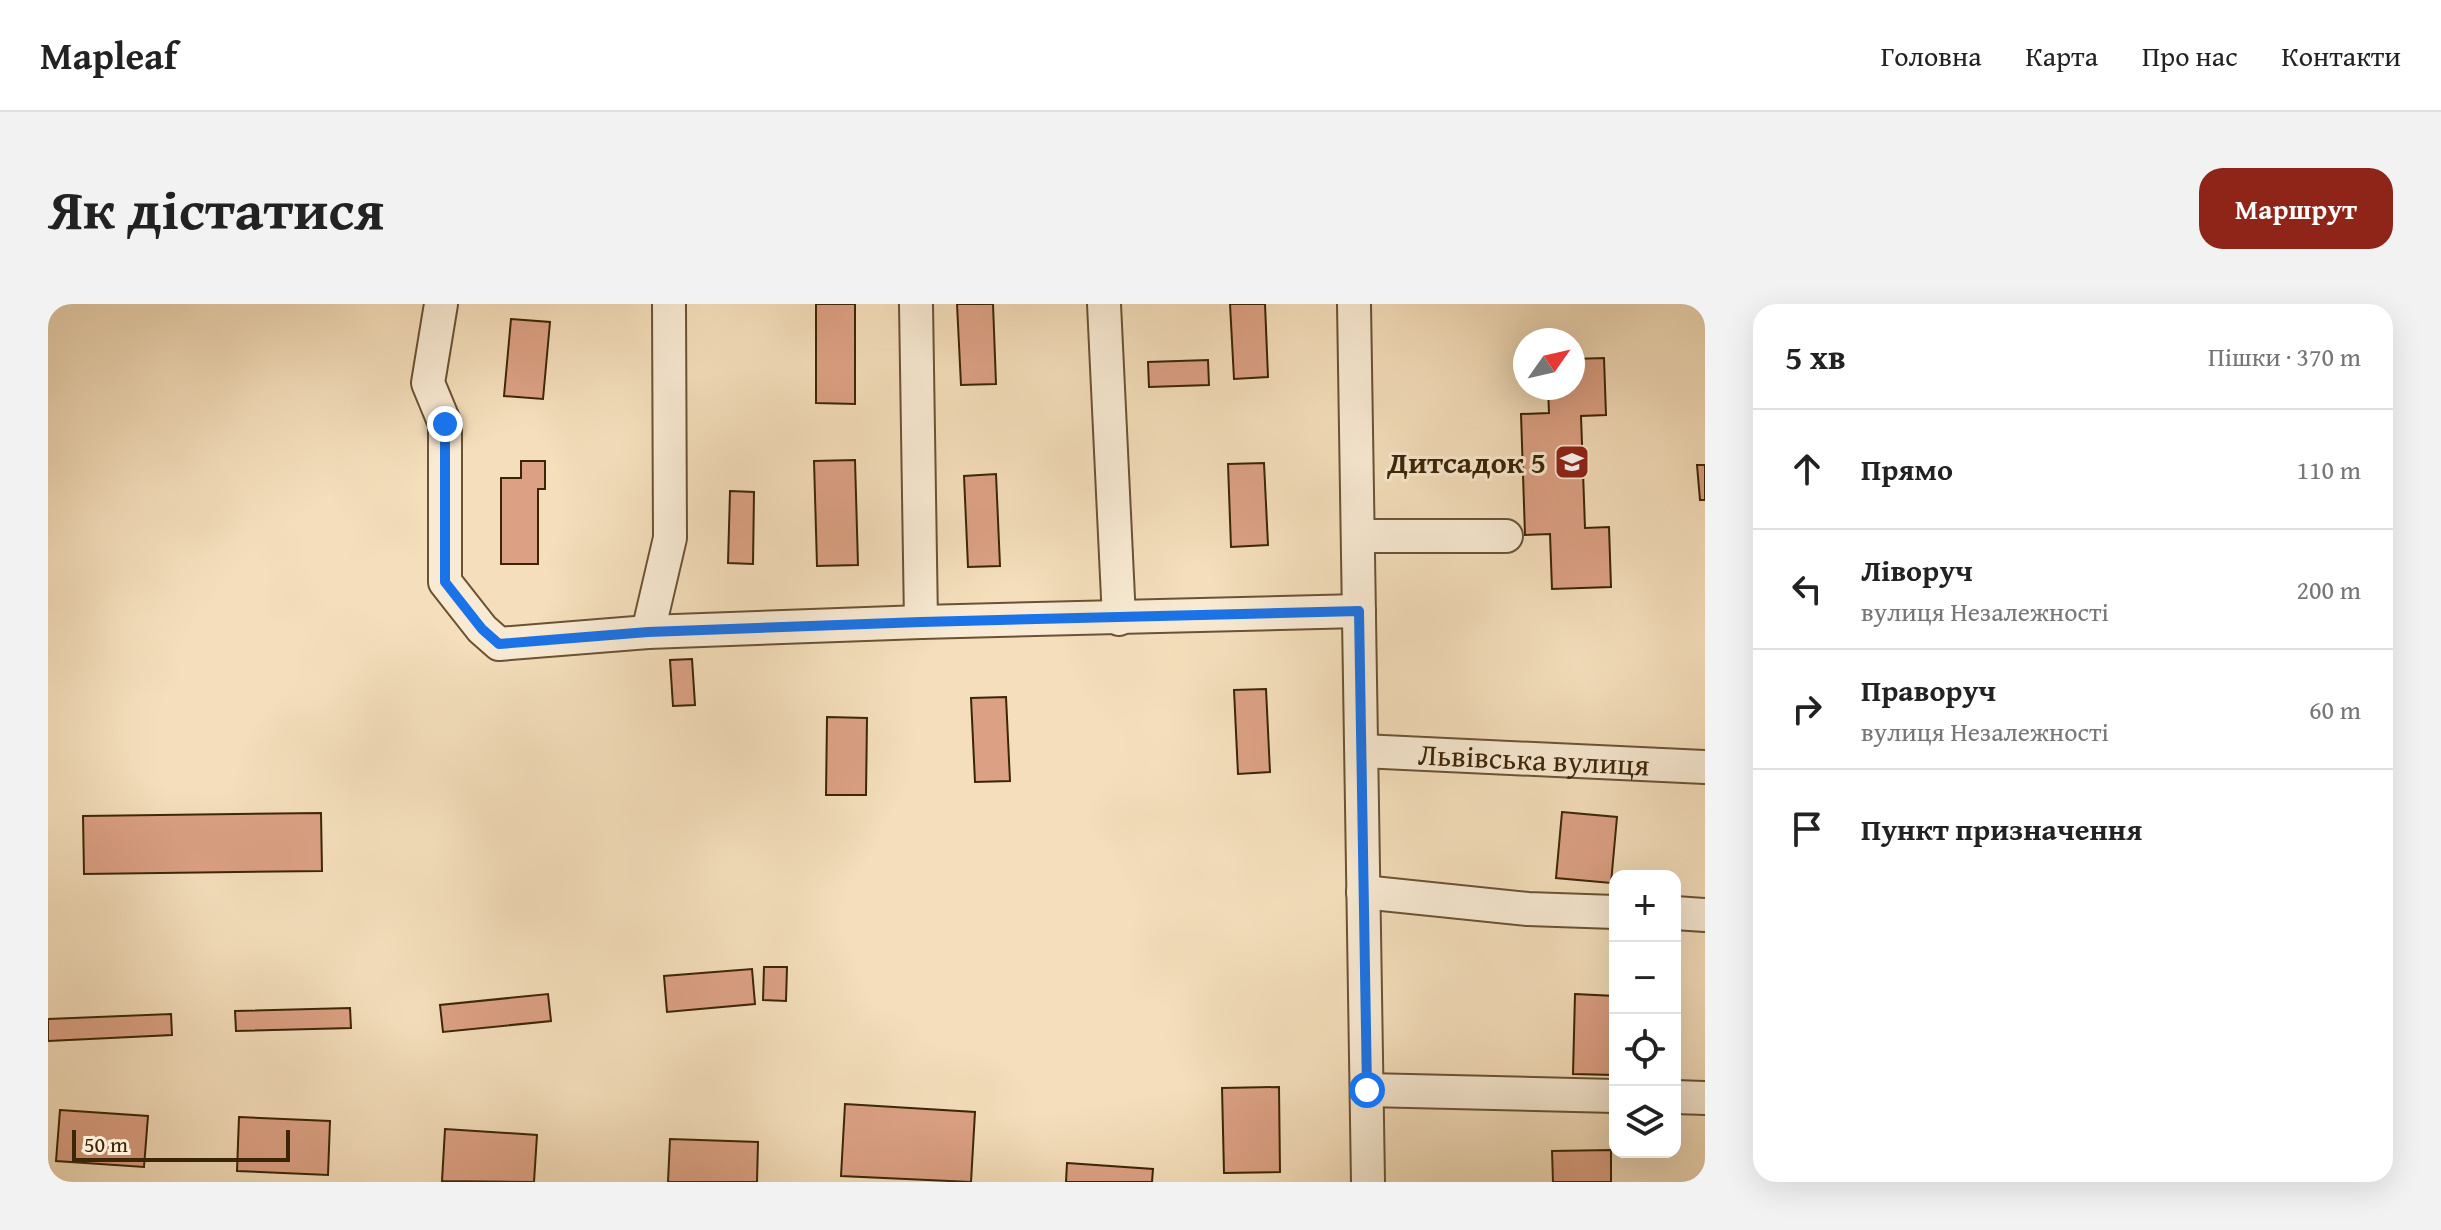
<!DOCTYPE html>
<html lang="uk">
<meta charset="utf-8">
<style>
body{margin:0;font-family:"Gentium Book Plus",serif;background:#f2f2f2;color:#222}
.controls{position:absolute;right:24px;bottom:24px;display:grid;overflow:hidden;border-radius:16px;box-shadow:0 8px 32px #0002}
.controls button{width:72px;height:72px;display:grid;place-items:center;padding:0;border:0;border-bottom:2px solid #e0e0e0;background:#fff;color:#222;font:40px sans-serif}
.compass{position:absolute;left:1465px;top:24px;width:72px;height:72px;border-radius:50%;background:#fff;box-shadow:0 8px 32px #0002;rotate:56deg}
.scale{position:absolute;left:24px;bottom:20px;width:218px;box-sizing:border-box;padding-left:8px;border:4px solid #3c2506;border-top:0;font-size:22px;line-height:28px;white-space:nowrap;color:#3c2506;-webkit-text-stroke:6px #f8ead3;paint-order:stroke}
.stop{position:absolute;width:24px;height:24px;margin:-18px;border:6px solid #1a73e8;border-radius:50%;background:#fff}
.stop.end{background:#1a73e8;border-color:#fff;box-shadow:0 2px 8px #0008}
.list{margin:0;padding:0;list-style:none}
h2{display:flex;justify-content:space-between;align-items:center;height:104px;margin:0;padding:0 32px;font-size:34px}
h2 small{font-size:26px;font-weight:400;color:#767676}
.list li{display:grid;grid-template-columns:52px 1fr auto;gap:24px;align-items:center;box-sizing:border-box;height:120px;padding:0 32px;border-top:2px solid #e0e0e0}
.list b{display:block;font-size:30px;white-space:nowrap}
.list p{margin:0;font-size:26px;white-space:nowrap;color:#767676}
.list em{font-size:26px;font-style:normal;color:#767676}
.icon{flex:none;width:44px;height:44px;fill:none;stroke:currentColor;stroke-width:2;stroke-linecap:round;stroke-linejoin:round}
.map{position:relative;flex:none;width:1657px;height:878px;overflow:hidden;border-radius:24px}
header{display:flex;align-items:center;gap:48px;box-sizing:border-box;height:112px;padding:0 40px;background:#fff;border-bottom:2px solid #e0e0e0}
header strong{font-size:38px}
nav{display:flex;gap:44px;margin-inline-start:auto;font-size:28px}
.intro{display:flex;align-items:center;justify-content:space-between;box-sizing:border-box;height:192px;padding:0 48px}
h1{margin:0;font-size:56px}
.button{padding:20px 36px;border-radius:24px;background:#8f2418;color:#fff;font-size:28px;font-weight:700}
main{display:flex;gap:48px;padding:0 48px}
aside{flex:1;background:#fff;border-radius:24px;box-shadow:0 8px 32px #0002}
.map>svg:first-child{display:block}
.building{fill:#dca184;stroke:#3c2506;stroke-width:2}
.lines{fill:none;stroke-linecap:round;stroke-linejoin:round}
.minor-casing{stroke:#6a5333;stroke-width:36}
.minor{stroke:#f8ead3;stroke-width:32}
.route{stroke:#1a73e8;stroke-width:10}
.labels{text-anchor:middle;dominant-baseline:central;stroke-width:6;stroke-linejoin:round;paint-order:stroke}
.poi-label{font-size:30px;font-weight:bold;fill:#3c2506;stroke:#f8ead3;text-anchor:end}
.street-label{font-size:30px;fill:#3c2506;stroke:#f8ead3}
</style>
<header>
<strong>Mapleaf</strong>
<nav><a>Головна</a><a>Карта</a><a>Про нас</a><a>Контакти</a></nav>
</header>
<div class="intro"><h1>Як дістатися</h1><a class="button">Маршрут</a></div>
<main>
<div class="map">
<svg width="1657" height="878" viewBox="0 0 1657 878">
<rect width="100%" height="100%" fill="#f4debb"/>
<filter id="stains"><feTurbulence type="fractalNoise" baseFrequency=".0025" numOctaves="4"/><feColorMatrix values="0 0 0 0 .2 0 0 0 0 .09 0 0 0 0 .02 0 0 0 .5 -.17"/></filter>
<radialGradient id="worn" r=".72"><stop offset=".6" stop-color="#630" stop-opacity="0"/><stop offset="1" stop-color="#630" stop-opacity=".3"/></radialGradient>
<g class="building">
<path d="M 768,0 L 807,0 L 807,100 L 768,99 Z"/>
<path d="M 909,0 L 945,0 L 948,80 L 913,81 Z"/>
<path d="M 1182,0 L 1217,0 L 1220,73 L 1186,75 Z"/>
<path d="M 463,15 L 502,18 L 495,95 L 456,92 Z"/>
<path d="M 1556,54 L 1558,111 L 1533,112 L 1537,224 L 1561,223 L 1563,283 L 1504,285 L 1502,230 L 1477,231 L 1473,110 L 1501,109 L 1500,84 L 1525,84 L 1525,55 Z"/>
<path d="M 1160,56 L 1161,81 L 1101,83 L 1100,58 Z"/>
<path d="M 807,156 L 810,261 L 769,262 L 766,157 Z"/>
<path d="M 473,157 L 497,157 L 497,185 L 490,185 L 490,260 L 453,260 L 453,174 L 473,174 Z"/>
<path d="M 1216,159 L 1220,241 L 1183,243 L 1180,160 Z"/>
<path d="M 1649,161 L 1657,161 L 1657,196 L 1652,196 Z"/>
<path d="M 948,170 L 952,262 L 920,263 L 916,172 Z"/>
<path d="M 682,187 L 706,188 L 705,260 L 680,259 Z"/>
<path d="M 644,355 L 647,401 L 625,402 L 622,356 Z"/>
<path d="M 1218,385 L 1222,468 L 1190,470 L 1186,386 Z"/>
<path d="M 958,393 L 962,477 L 927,478 L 923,394 Z"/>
<path d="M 779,413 L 819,414 L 818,491 L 778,491 Z"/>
<path d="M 1514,508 L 1569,513 L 1563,579 L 1508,574 Z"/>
<path d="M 273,509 L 274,567 L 36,570 L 35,512 Z"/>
<path d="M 716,663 L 739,663 L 738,697 L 715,696 Z"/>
<path d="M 704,665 L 707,700 L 619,708 L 616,672 Z"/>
<path d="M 500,690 L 503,717 L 395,728 L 392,701 Z"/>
<path d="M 1527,690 L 1567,692 L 1566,771 L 1525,770 Z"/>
<path d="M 302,704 L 303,724 L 188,727 L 187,707 Z"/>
<path d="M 123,710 L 124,731 L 0,737 L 0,715 Z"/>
<path d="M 1231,783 L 1232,868 L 1176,869 L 1174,784 Z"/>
<path d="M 797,800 L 927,808 L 923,878 L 793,872 Z"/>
<path d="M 12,806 L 100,812 L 96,863 L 8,857 Z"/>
<path d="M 191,813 L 282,817 L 280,871 L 189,867 Z"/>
<path d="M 397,825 L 489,831 L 486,878 L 394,877 Z"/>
<path d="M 622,835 L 710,838 L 709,878 L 620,878 Z"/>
<path d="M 1563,846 L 1563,878 L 1505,878 L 1504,847 Z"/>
<path d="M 1019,859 L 1105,865 L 1104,878 L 1018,878 Z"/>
</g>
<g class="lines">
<defs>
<g id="minor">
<path d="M 393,0 L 380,79 L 397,120 L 397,278 L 434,325 L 451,340 L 600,328 L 873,318 L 1311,307"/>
<path d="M 868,0 L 873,318"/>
<path d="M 1056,0 L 1071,315"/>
<path d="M 1306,0 L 1320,878"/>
<path d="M 1310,232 L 1458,232"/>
<path d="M 600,328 L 622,234 L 621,0"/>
<path id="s1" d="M 1314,447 L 1657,463"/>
<path d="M 1315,588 L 1480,605 L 1567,608"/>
<path d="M 1627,609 L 1657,611"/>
<path d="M 1319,786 L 1567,792"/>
<path d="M 1627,793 L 1657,794"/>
</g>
</defs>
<use href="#minor" class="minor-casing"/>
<use href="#minor" class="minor"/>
</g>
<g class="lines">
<path class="route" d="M 397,120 L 397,278 L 434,325 L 451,340 L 600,328 L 873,318 L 1311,307 L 1319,786"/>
</g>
<defs>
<symbol id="school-square" viewBox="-11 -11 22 22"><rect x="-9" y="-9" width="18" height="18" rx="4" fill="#8f2418" stroke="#f8ead3"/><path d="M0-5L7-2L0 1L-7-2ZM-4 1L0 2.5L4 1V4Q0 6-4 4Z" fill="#fff"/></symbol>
</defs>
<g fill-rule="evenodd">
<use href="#school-square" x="1504" y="138" width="40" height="40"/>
</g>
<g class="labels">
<g class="poi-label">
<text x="1498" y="158">Дитсадок 5</text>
</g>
<g class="street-label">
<text stroke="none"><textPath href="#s1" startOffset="172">Львівська вулиця</textPath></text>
</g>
</g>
<rect width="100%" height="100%" filter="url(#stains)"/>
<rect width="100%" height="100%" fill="url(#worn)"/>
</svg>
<div class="controls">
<button>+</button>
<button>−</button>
<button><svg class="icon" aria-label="locate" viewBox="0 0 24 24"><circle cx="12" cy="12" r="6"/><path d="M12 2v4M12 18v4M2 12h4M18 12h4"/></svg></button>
<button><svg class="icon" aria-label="layers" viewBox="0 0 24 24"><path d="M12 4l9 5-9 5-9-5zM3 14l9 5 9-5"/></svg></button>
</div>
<svg class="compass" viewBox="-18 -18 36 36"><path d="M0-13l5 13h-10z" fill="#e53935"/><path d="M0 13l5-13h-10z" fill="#767676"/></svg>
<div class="scale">50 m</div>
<div class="stop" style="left:1319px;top:786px"></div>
<div class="stop end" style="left:397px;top:120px"></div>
</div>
<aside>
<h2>5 хв<small>Пішки · 370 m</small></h2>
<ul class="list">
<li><svg class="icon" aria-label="ahead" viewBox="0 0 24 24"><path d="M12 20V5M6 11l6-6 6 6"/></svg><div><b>Прямо</b></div><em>110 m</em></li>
<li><svg class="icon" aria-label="left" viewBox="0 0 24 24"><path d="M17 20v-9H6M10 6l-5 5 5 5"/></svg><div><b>Ліворуч</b><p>вулиця Незалежності</p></div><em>200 m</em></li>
<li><svg class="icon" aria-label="right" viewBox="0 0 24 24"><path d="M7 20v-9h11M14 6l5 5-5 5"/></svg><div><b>Праворуч</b><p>вулиця Незалежності</p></div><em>60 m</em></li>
<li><svg class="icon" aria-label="arrive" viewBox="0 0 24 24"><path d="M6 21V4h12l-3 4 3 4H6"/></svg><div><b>Пункт призначення</b></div></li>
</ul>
</aside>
</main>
